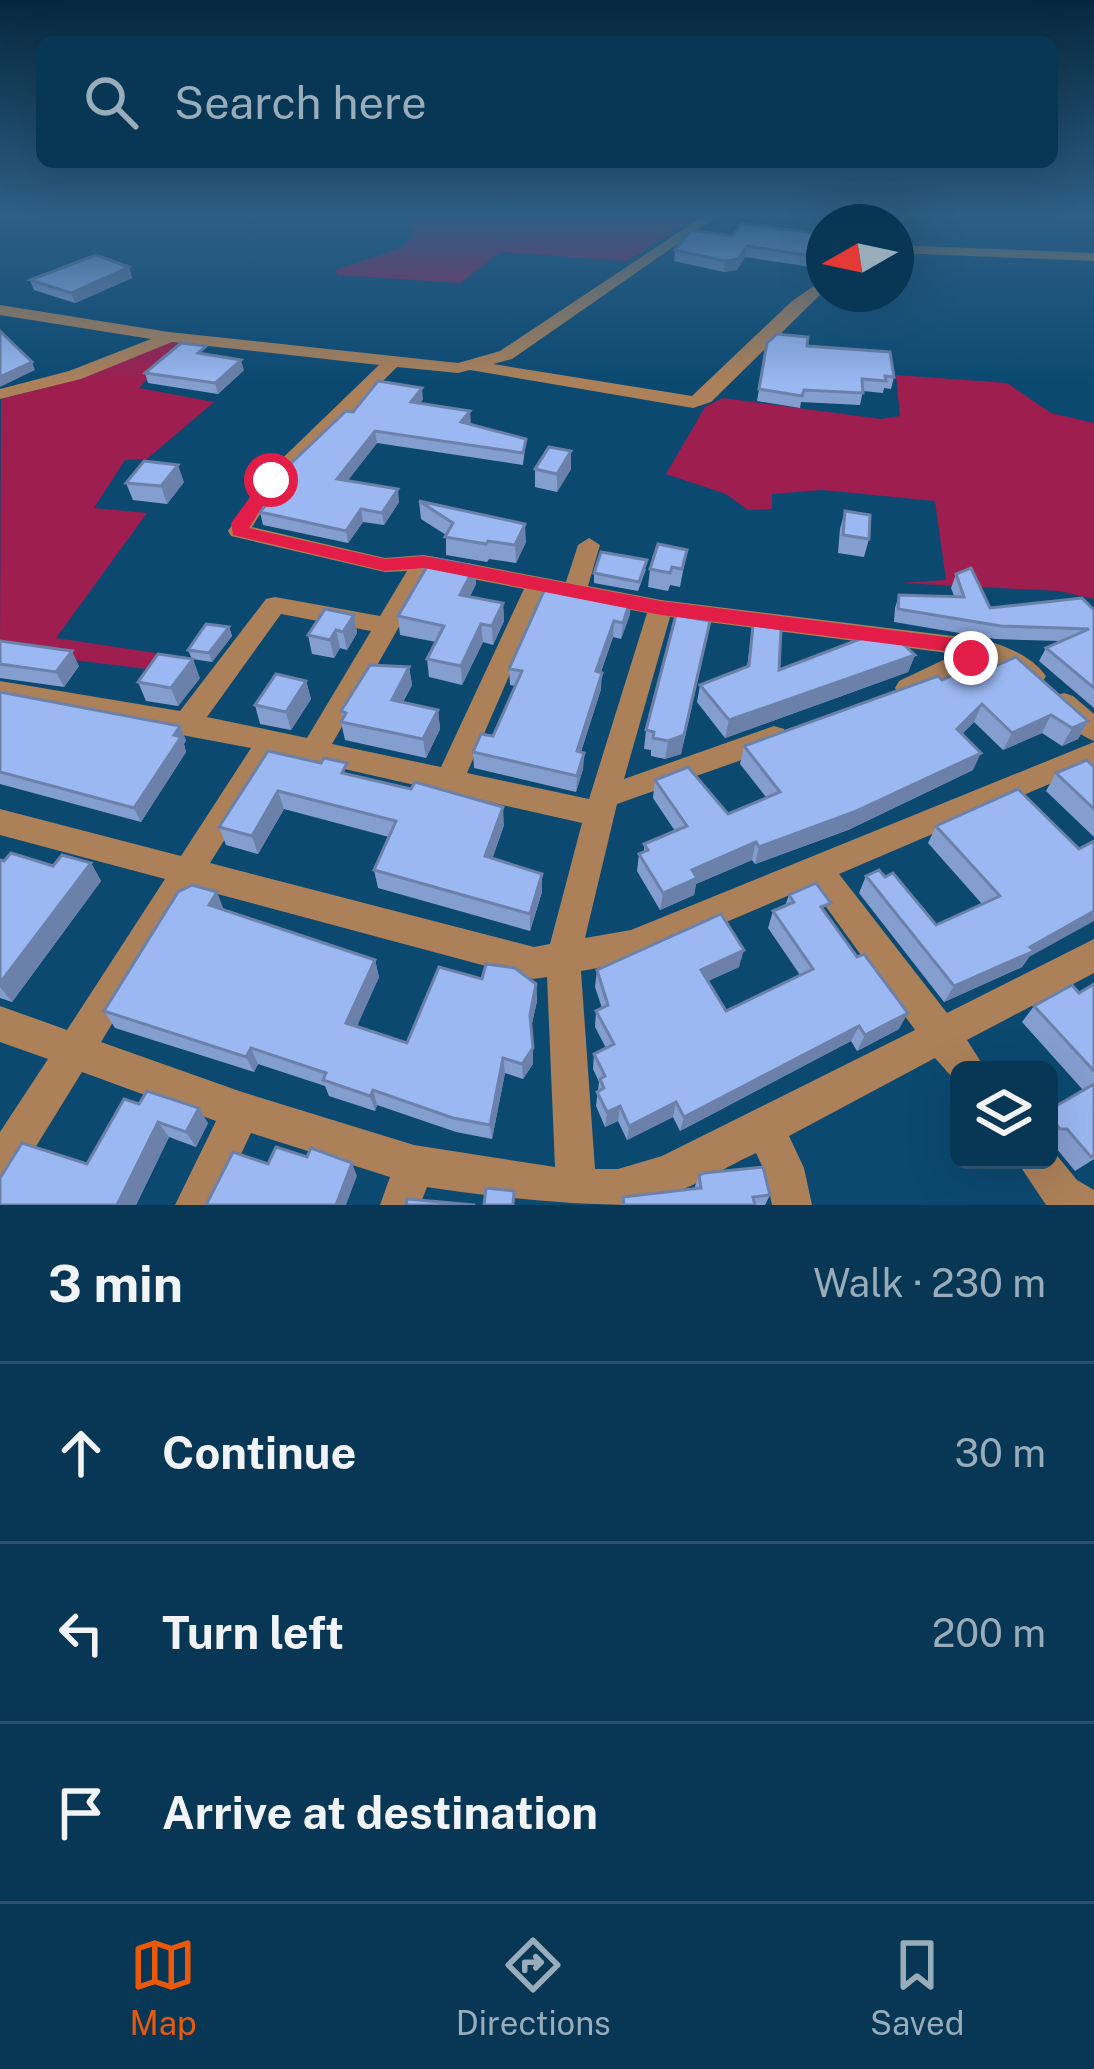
<!DOCTYPE html>
<meta charset="utf-8">
<style>
body{margin:0;font-family:"Public Sans",sans-serif;background:#16425f;color:#f1f3f6}
.controls{position:absolute;right:36px;bottom:36px;display:grid;overflow:hidden;border-radius:18px;box-shadow:0 12px 48px #0002}
.controls button{width:108px;height:108px;display:grid;place-items:center;padding:0;border:0;border-bottom:3px solid #29516c;background:#083755;color:#f1f3f6;font:60px sans-serif}
.compass{position:absolute;left:806px;top:204px;width:108px;height:108px;border-radius:50%;background:#083755;box-shadow:0 12px 48px #0002;rotate:261deg}
.stop{position:absolute;width:36px;height:36px;margin:-27px;border:9px solid #e11d48;border-radius:50%;background:#fff}
.stop.end{background:#e11d48;border-color:#fff;box-shadow:0 3px 12px #0008}
.list{margin:0;padding:0;list-style:none}
h2{display:flex;justify-content:space-between;align-items:center;height:156px;margin:0;padding:0 48px;font-size:51px}
h2 small{font-size:39px;font-weight:400;color:#98acb9}
.list li{display:grid;grid-template-columns:78px 1fr auto;gap:36px;align-items:center;box-sizing:border-box;height:180px;padding:0 48px;border-top:3px solid #29516c}
.list b{display:block;font-size:45px;white-space:nowrap}
.list em{font-size:39px;font-style:normal;color:#98acb9}
.icon{flex:none;width:66px;height:66px;fill:none;stroke:currentColor;stroke-width:2;stroke-linecap:round;stroke-linejoin:round}
.map{position:relative;flex:none;width:1094px;height:1205px;overflow:hidden}
.search{position:absolute;background:#083755;box-shadow:0 12px 48px #0002;left:36px;right:36px;top:36px;height:132px;display:flex;align-items:center;gap:30px;box-sizing:border-box;padding:0 42px;border-radius:18px;color:#98acb9;font-size:45px}
.sheet{height:696px;background:#083755}
nav{display:flex;justify-content:space-around;align-items:center;box-sizing:border-box;height:168px;border-top:3px solid #29516c;background:#083755;font-size:33px;color:#98acb9}
nav a{display:grid;justify-items:center;gap:6px}
nav .on{color:#ea580c}
.map>svg:first-child{display:block}
.green{fill:#9e1e4f}
.lines{fill:none;stroke-linecap:round;stroke-linejoin:round}
.street{fill:#ac8159;fill-rule:evenodd}
.wall{fill:#859ed0}
.shaded-wall{fill:#6c81a9}
.building{fill:#9bb8f2;stroke:#6c81a9;stroke-width:3}
.route{fill:#e11d48}
</style>
<div class="map">
<svg width="1094" height="1205" viewBox="0 0 1094 1205">
<rect width="100%" height="100%" fill="#0b4971"/>
<g class="green">
<path d="M 408,216 L 700,216 L 627,261 L 501,252 L 460,283 L 338,275 L 335,270 L 401,248 L 414,235 Z"/>
<path d="M 168,342 L 181,343 L 139,388 L 214,402 L 147,459 L 125,460 L 94,508 L 147,513 L 56,638 L 169,655 L 163,671 L 0,651 L 1,399 L 75,380 Z"/>
<path d="M 896,375 L 1007,383 L 1051,413 L 1094,423 L 1094,599 L 1059,591 L 901,583 L 946,580 L 935,501 L 822,490 L 772,494 L 772,509 L 748,510 L 726,494 L 666,474 L 705,407 L 723,398 L 881,419 L 900,416 Z"/>
</g>
<g class="lines">
<g class="street">
<path d="M 703,216 L 718,216 L 512,359 L 493,364 L 692,396 L 792,301 L 824,279 L 824,291 L 711,402 L 693,408 L 470,370 L 458,373 L 397,367 L 279,484 L 252,527 L 385,558 L 424,555 L 566,582 L 578,545 L 589,538 L 600,545 L 588,586 L 661,600 L 985,640 C 1008,647 1032,656 1046,676 L 1042,683 L 1024,683 L 1009,670 L 981,657 L 976,670 L 908,698 L 899,695 L 895,688 L 899,681 L 956,654 L 670,617 L 624,779 L 774,726 L 784,729 L 788,737 L 784,745 L 617,804 L 585,938 L 631,930 L 1094,742 L 1094,765 L 839,874 L 947,1013 L 1094,939 L 1094,973 L 967,1040 L 986,1070 L 959,1070 L 959,1085 L 935,1058 L 789,1136 L 804,1168 L 812,1205 L 772,1205 L 765,1172 L 756,1153 C 717,1171 677,1198 634,1205 C 568,1205 491,1197 427,1187 L 420,1205 L 380,1205 L 390,1177 L 251,1133 L 217,1205 L 175,1205 L 216,1121 L 82,1072 L 14,1182 L 0,1188 L 0,1132 L 48,1059 L 0,1042 L 0,1006 L 67,1030 L 165,879 L 0,835 L 0,809 L 181,856 L 251,748 L 0,701 L 0,681 L 180,711 L 266,599 L 275,597 L 380,616 L 407,571 L 385,572 L 231,536 L 228,531 L 264,476 L 379,365 L 172,342 L 81,379 L 0,399 L 0,389 L 69,371 L 151,339 L 0,315 L 0,305 L 169,332 L 458,363 L 500,351 ZM 431,571 L 524,589 L 441,767 L 332,744 ZM 545,593 L 647,613 L 589,799 L 467,773 ZM 281,614 L 371,631 L 307,738 L 207,717 ZM 278,754 L 312,765 L 318,763 L 582,823 L 550,944 L 534,947 L 210,863 ZM 811,886 L 915,1030 L 662,1156 L 618,1169 L 595,1169 L 581,971 L 632,962 ZM 195,888 L 534,979 L 547,977 L 555,1167 L 414,1145 L 242,1092 L 101,1042 Z"/>
<path d="M 894,216 L 908,216 L 896,226 L 896,222 L 888,222 Z"/>
<path d="M 896,245 L 1094,253 L 1094,261 L 896,253 Z"/>
<path d="M 1064,693 L 1073,696 L 1094,714 L 1094,741 C 1078,735 1059,718 1051,703 L 1055,696 Z"/>
<path d="M 1049,1146 L 1077,1180 L 1094,1190 L 1094,1205 L 1046,1205 L 1016,1160 L 1049,1160 Z"/>
</g>
</g>
<g class="wall">
<path d="M 824,234 L 824,269 L 745,257 L 737,270 L 724,272 L 674,261 L 675,250 L 732,236 Z"/>
<path d="M 129,267 L 132,278 L 75,303 L 34,290 L 30,280 Z"/>
<path d="M 767,343 L 807,346 L 894,377 L 891,389 L 884,388 L 883,393 L 863,391 L 860,405 L 801,402 L 800,408 L 757,401 Z"/>
<path d="M 244,370 L 218,394 L 148,383 L 145,373 Z"/>
<path d="M 423,399 L 420,404 L 470,411 L 469,425 L 526,439 L 523,465 L 377,443 L 347,481 L 399,502 L 384,525 L 363,522 L 348,543 L 263,525 L 260,512 L 274,496 L 272,487 L 353,412 Z"/>
<path d="M 571,451 L 571,469 L 557,492 L 535,487 L 535,469 Z"/>
<path d="M 184,482 L 167,504 L 133,500 L 126,483 Z"/>
<path d="M 419,501 L 526,542 L 516,563 L 489,559 L 487,562 L 446,555 L 446,535 L 421,519 Z"/>
<path d="M 845,511 L 869,539 L 864,557 L 838,553 L 840,529 Z"/>
<path d="M 687,550 L 680,587 L 670,585 L 668,591 L 648,587 L 650,569 Z"/>
<path d="M 475,566 L 476,584 L 470,596 L 503,603 L 504,621 L 493,645 L 483,642 L 462,685 L 429,677 L 427,659 L 436,642 L 400,635 L 398,616 Z"/>
<path d="M 646,569 L 638,591 L 594,583 L 594,573 Z"/>
<path d="M 956,574 L 990,608 L 1094,610 L 1094,708 L 1039,661 L 1046,648 L 1060,641 L 995,639 L 894,622 L 895,608 L 899,595 L 954,596 L 951,588 Z"/>
<path d="M 631,598 L 630,614 L 621,639 L 613,637 L 601,672 L 601,689 L 581,752 L 584,753 L 583,769 L 576,792 L 474,768 L 473,752 L 493,736 L 515,686 L 510,685 L 509,669 Z"/>
<path d="M 354,615 L 357,633 L 347,650 L 340,648 L 334,658 L 312,654 L 308,635 Z"/>
<path d="M 753,625 L 779,670 L 915,655 L 908,672 L 725,738 L 697,702 L 700,685 L 747,667 Z"/>
<path d="M 229,627 L 232,636 L 212,662 L 192,659 L 188,650 Z"/>
<path d="M 707,639 L 681,754 L 665,759 L 651,756 L 651,750 L 644,749 L 646,730 Z"/>
<path d="M 0,641 L 79,666 L 64,687 L 0,678 Z"/>
<path d="M 409,667 L 412,685 L 403,702 L 438,710 L 440,729 L 426,758 L 345,740 L 341,722 L 343,718 L 341,711 Z"/>
<path d="M 980,673 L 1088,721 L 1078,739 L 1062,746 L 1042,733 L 1003,750 L 974,722 L 962,734 L 973,770 L 848,830 L 755,864 L 752,860 L 696,884 L 694,895 L 660,910 L 637,871 L 639,854 L 644,852 L 644,844 L 675,831 L 653,798 L 655,780 L 728,814 L 766,797 L 740,764 L 744,746 L 942,680 Z"/>
<path d="M 200,678 L 178,706 L 146,701 L 138,682 Z"/>
<path d="M 306,681 L 311,699 L 291,730 L 260,724 L 255,705 Z"/>
<path d="M 0,692 L 186,740 L 184,744 L 186,752 L 141,822 L 0,784 Z"/>
<path d="M 321,763 L 350,775 L 504,825 L 492,859 L 542,892 L 530,931 L 378,888 L 374,870 L 389,837 L 284,809 L 258,854 L 226,845 L 219,827 Z"/>
<path d="M 1094,767 L 1094,837 L 1046,791 L 1056,773 Z"/>
<path d="M 1018,789 L 1029,957 L 1022,967 L 944,1002 L 859,893 L 866,876 L 885,877 L 936,925 L 982,904 L 928,843 L 936,826 Z"/>
<path d="M 0,860 L 53,866 L 91,863 L 101,881 L 12,1002 L 0,998 Z"/>
<path d="M 789,895 L 826,915 L 899,1029 L 857,1051 L 851,1041 L 680,1131 L 673,1117 L 627,1140 L 618,1121 L 605,1127 L 596,1106 L 599,1082 L 593,1069 L 594,1054 L 606,1048 L 595,1027 L 596,1011 L 602,1008 L 595,987 L 597,970 L 739,967 L 708,981 L 726,1011 L 800,975 L 768,928 L 773,911 L 785,906 Z"/>
<path d="M 224,910 L 375,960 L 379,977 L 356,1027 L 407,1043 L 482,979 L 536,984 L 537,1001 L 531,1028 L 533,1064 L 523,1079 L 505,1073 L 492,1139 L 456,1132 L 377,1105 L 375,1111 L 329,1096 L 325,1086 L 258,1064 L 254,1072 L 115,1028 L 104,1011 Z"/>
<path d="M 1094,984 L 1094,1159 L 1075,1171 L 1052,1143 L 1049,1143 L 1049,1110 L 1083,1090 L 1022,1022 L 1034,1006 L 1079,993 Z"/>
<path d="M 124,1099 L 208,1123 L 196,1147 L 169,1137 L 136,1205 L 0,1205 L 87,1164 Z"/>
<path d="M 699,1175 L 770,1195 L 765,1205 L 622,1205 L 623,1197 L 694,1189 Z"/>
</g>
<g class="shaded-wall">
<path d="M 747,246 L 745,257 L 737,270 L 724,272 L 725,261 Z"/>
<path d="M 129,267 L 132,278 L 75,303 L 71,293 Z"/>
<path d="M 241,360 L 244,370 L 218,394 L 215,383 Z"/>
<path d="M 32,362 L 35,370 L 0,387 L 0,377 Z"/>
<path d="M 422,388 L 423,399 L 412,414 L 411,402 Z"/>
<path d="M 470,411 L 471,423 L 461,434 L 461,422 Z"/>
<path d="M 375,431 L 377,443 L 339,492 L 337,479 Z"/>
<path d="M 571,451 L 571,469 L 557,492 L 557,474 Z"/>
<path d="M 178,465 L 184,482 L 167,504 L 161,486 Z"/>
<path d="M 398,489 L 399,502 L 384,525 L 382,513 Z"/>
<path d="M 361,509 L 363,522 L 348,543 L 346,531 Z"/>
<path d="M 525,524 L 526,542 L 516,563 L 515,545 Z"/>
<path d="M 475,566 L 476,584 L 462,613 L 460,595 Z"/>
<path d="M 631,598 L 630,614 L 621,639 L 623,623 Z"/>
<path d="M 503,603 L 504,621 L 493,645 L 492,626 Z"/>
<path d="M 354,615 L 357,633 L 347,650 L 343,632 Z"/>
<path d="M 614,621 L 613,637 L 595,688 L 596,671 Z"/>
<path d="M 710,621 L 681,754 L 665,759 L 668,741 Z"/>
<path d="M 481,624 L 483,642 L 462,685 L 461,666 Z"/>
<path d="M 229,627 L 232,636 L 212,662 L 209,653 Z"/>
<path d="M 336,630 L 340,648 L 334,658 L 330,640 Z"/>
<path d="M 72,651 L 79,666 L 64,687 L 56,672 Z"/>
<path d="M 915,655 L 908,672 L 725,738 L 729,720 Z"/>
<path d="M 193,659 L 200,678 L 178,706 L 171,688 Z"/>
<path d="M 409,667 L 412,685 L 395,718 L 392,700 Z"/>
<path d="M 602,673 L 601,689 L 576,767 L 577,751 Z"/>
<path d="M 306,681 L 311,699 L 291,730 L 286,712 Z"/>
<path d="M 982,704 L 974,722 L 949,747 L 957,729 Z"/>
<path d="M 438,710 L 440,729 L 426,758 L 423,739 Z"/>
<path d="M 1051,715 L 1042,733 L 1003,750 L 1012,733 Z"/>
<path d="M 1088,721 L 1078,739 L 1062,746 L 1072,728 Z"/>
<path d="M 180,726 L 186,740 L 184,744 L 186,752 L 141,822 L 134,808 Z"/>
<path d="M 584,753 L 583,769 L 576,792 L 577,776 Z"/>
<path d="M 981,753 L 973,770 L 848,830 L 755,864 L 759,847 Z"/>
<path d="M 278,791 L 284,809 L 258,854 L 252,836 Z"/>
<path d="M 503,807 L 504,825 L 487,874 L 485,856 Z"/>
<path d="M 756,842 L 752,860 L 696,884 L 694,895 L 660,910 L 663,893 L 692,870 Z"/>
<path d="M 91,863 L 101,881 L 12,1002 L 0,987 L 0,983 Z"/>
<path d="M 542,874 L 542,892 L 530,931 L 530,914 Z"/>
<path d="M 217,892 L 224,910 L 209,905 Z"/>
<path d="M 1094,911 L 1094,921 L 1029,957 L 1022,967 L 944,1002 L 954,986 Z"/>
<path d="M 744,950 L 739,967 L 697,986 L 701,970 Z"/>
<path d="M 375,960 L 379,977 L 351,1040 L 346,1023 Z"/>
<path d="M 536,984 L 537,1001 L 530,1031 L 530,1015 Z"/>
<path d="M 908,1013 L 899,1029 L 857,1051 L 865,1035 Z"/>
<path d="M 859,1026 L 851,1041 L 680,1131 L 684,1117 Z"/>
<path d="M 251,1048 L 258,1064 L 254,1072 L 246,1057 Z"/>
<path d="M 533,1048 L 533,1064 L 523,1079 L 522,1064 Z"/>
<path d="M 503,1058 L 505,1073 L 492,1139 L 490,1125 Z"/>
<path d="M 373,1090 L 377,1105 L 375,1111 L 370,1096 Z"/>
<path d="M 676,1102 L 673,1117 L 627,1140 L 629,1126 Z"/>
<path d="M 620,1106 L 618,1121 L 605,1127 L 607,1112 Z"/>
<path d="M 199,1108 L 208,1123 L 196,1147 L 186,1132 Z"/>
<path d="M 158,1122 L 169,1137 L 136,1205 L 117,1205 Z"/>
<path d="M 352,1163 L 357,1176 L 346,1205 L 336,1205 Z"/>
</g>
<g class="building">
<path d="M 742,224 L 824,234 L 824,258 L 747,246 L 738,259 L 725,261 L 675,250 L 691,230 L 732,236 Z"/>
<path d="M 96,255 L 129,267 L 71,293 L 30,280 Z"/>
<path d="M 0,331 L 32,362 L 0,377 Z"/>
<path d="M 777,334 L 808,337 L 807,346 L 890,352 L 894,377 L 885,376 L 886,381 L 862,379 L 863,393 L 804,390 L 802,396 L 759,389 L 767,343 Z"/>
<path d="M 181,343 L 206,346 L 198,353 L 241,360 L 215,383 L 145,373 Z"/>
<path d="M 378,381 L 422,388 L 411,402 L 470,411 L 461,422 L 526,439 L 523,453 L 375,431 L 337,479 L 398,489 L 382,513 L 361,509 L 346,531 L 260,512 L 280,488 L 272,487 L 284,470 L 346,411 L 353,412 Z"/>
<path d="M 549,447 L 571,451 L 557,474 L 535,469 Z"/>
<path d="M 144,461 L 178,465 L 161,486 L 126,483 Z"/>
<path d="M 419,501 L 525,524 L 515,545 L 488,541 L 486,544 L 445,537 L 453,523 Z"/>
<path d="M 845,511 L 870,515 L 869,539 L 843,535 Z"/>
<path d="M 658,544 L 687,550 L 682,569 L 672,567 L 670,573 L 650,569 Z"/>
<path d="M 601,552 L 647,560 L 639,582 L 594,573 Z"/>
<path d="M 432,558 L 475,566 L 460,595 L 503,603 L 492,626 L 481,624 L 461,666 L 427,659 L 444,626 L 398,616 Z"/>
<path d="M 971,568 L 990,608 L 1082,598 L 1094,610 L 1094,688 L 1046,648 L 1089,629 L 1001,626 L 898,609 L 899,595 L 964,597 L 956,574 Z"/>
<path d="M 548,582 L 631,598 L 623,623 L 614,621 L 596,671 L 602,673 L 577,751 L 584,753 L 577,776 L 473,752 L 481,734 L 493,736 L 522,671 L 509,669 Z"/>
<path d="M 325,609 L 354,615 L 343,632 L 336,630 L 330,640 L 308,635 Z"/>
<path d="M 676,615 L 710,621 L 684,735 L 668,741 L 653,738 L 654,732 L 646,730 Z"/>
<path d="M 206,624 L 229,627 L 209,653 L 188,650 Z"/>
<path d="M 753,625 L 781,629 L 779,670 L 881,631 L 890,632 L 915,655 L 729,720 L 700,685 L 749,666 Z"/>
<path d="M 0,641 L 72,651 L 56,672 L 0,664 Z"/>
<path d="M 158,654 L 193,659 L 171,688 L 138,682 Z"/>
<path d="M 1016,657 L 1088,721 L 1072,728 L 1051,715 L 1012,733 L 982,704 L 957,729 L 981,753 L 854,812 L 759,847 L 756,842 L 692,870 L 697,878 L 663,893 L 639,854 L 648,850 L 644,844 L 687,826 L 655,780 L 688,767 L 728,814 L 780,792 L 744,746 L 938,676 L 942,680 L 973,666 L 980,673 Z"/>
<path d="M 370,665 L 409,667 L 392,700 L 438,710 L 423,739 L 341,722 L 346,713 L 341,711 Z"/>
<path d="M 276,674 L 306,681 L 286,712 L 255,705 Z"/>
<path d="M 0,692 L 180,726 L 174,735 L 181,737 L 134,808 L 0,772 Z"/>
<path d="M 268,751 L 321,763 L 324,758 L 347,763 L 342,773 L 411,789 L 415,782 L 503,807 L 485,856 L 542,874 L 530,914 L 374,870 L 396,821 L 278,791 L 252,836 L 219,827 Z"/>
<path d="M 1087,760 L 1094,767 L 1094,809 L 1056,773 Z"/>
<path d="M 1018,789 L 1079,849 L 1094,841 L 1094,911 L 1030,947 L 1034,951 L 954,986 L 866,876 L 879,870 L 885,877 L 893,873 L 936,925 L 1000,896 L 936,826 Z"/>
<path d="M 11,853 L 53,866 L 62,855 L 91,863 L 0,983 L 0,860 L 4,861 Z"/>
<path d="M 816,883 L 831,903 L 821,907 L 857,957 L 864,954 L 908,1013 L 865,1035 L 859,1026 L 684,1117 L 676,1102 L 629,1126 L 620,1106 L 607,1112 L 597,1092 L 604,1088 L 600,1079 L 605,1076 L 594,1054 L 614,1044 L 596,1011 L 608,1005 L 597,970 L 721,914 L 744,950 L 701,970 L 726,1011 L 813,969 L 773,911 L 794,902 L 789,895 Z"/>
<path d="M 192,885 L 217,892 L 209,905 L 375,960 L 346,1023 L 407,1043 L 439,967 L 482,979 L 486,964 L 515,968 L 536,984 L 530,1015 L 533,1048 L 522,1064 L 503,1058 L 490,1125 L 453,1118 L 373,1090 L 370,1096 L 323,1080 L 326,1073 L 251,1048 L 246,1057 L 104,1011 L 178,892 Z"/>
<path d="M 1094,984 L 1094,1071 L 1034,1006 L 1072,985 L 1079,993 Z"/>
<path d="M 1094,1084 L 1094,1155 L 1091,1157 L 1067,1129 L 1060,1129 L 1049,1115 L 1049,1110 Z"/>
<path d="M 147,1091 L 199,1108 L 186,1132 L 158,1122 L 117,1205 L 0,1205 L 0,1178 L 22,1143 L 87,1164 L 124,1099 L 139,1104 Z"/>
<path d="M 276,1147 L 307,1157 L 311,1148 L 352,1163 L 336,1205 L 206,1205 L 233,1152 L 268,1164 Z"/>
<path d="M 763,1167 L 770,1195 L 753,1197 L 755,1205 L 624,1205 L 623,1197 L 701,1188 L 699,1175 L 704,1173 Z"/>
<path d="M 486,1188 L 514,1191 L 513,1205 L 484,1205 Z"/>
<path d="M 407,1199 L 475,1205 L 406,1205 Z"/>
</g>
<linearGradient id="sky" x2="0" y2="1"><stop stop-color="#06283e"/><stop offset="0.56" stop-color="#2e5f86"/><stop offset="1" stop-color="#2e5f86" stop-opacity="0"/></linearGradient>
<rect width="1094" height="384" fill="url(#sky)"/>
<path class="route" d="M 271,475 L 279,480 L 249,528 L 385,559 L 424,556 L 661,601 L 970,640 L 978,642 L 982,658 L 971,665 L 964,663 L 961,653 L 661,615 L 424,568 L 385,571 L 233,535 L 231,523 L 265,477 Z"/>
</svg>
<div class="controls">
<button><svg class="icon" aria-label="layers" viewBox="0 0 24 24"><path d="M12 4l9 5-9 5-9-5zM3 14l9 5 9-5"/></svg></button>
</div>
<svg class="compass" viewBox="-18 -18 36 36"><path d="M0-13l5 13h-10z" fill="#e53935"/><path d="M0 13l5-13h-10z" fill="#98acb9"/></svg>
<div class="stop" style="left:271px;top:480px"></div>
<div class="stop end" style="left:971px;top:658px"></div>
<div class="search"><svg class="icon" aria-label="search" viewBox="0 0 24 24"><circle cx="10" cy="10" r="6"/><path d="M15 15l6 6"/></svg>Search here</div>
</div>
<section class="sheet">
<h2>3 min<small>Walk · 230 m</small></h2>
<ul class="list">
<li><svg class="icon" aria-label="ahead" viewBox="0 0 24 24"><path d="M12 20V5M6 11l6-6 6 6"/></svg><div><b>Continue</b></div><em>30 m</em></li>
<li><svg class="icon" aria-label="left" viewBox="0 0 24 24"><path d="M17 20v-9H6M10 6l-5 5 5 5"/></svg><div><b>Turn left</b></div><em>200 m</em></li>
<li><svg class="icon" aria-label="arrive" viewBox="0 0 24 24"><path d="M6 21V4h12l-3 4 3 4H6"/></svg><div><b>Arrive at destination</b></div></li>
</ul>
</section>
<nav>
<a class="on"><svg class="icon" aria-label="map" viewBox="0 0 24 24"><path d="M3 6l6-2 6 2 6-2v14l-6 2-6-2-6 2zM9 4v14M15 6v14"/></svg>Map</a>
<a><svg class="icon" aria-label="directions" viewBox="0 0 24 24"><path d="M12 3l9 9-9 9-9-9zM9 14v-3h6M13 9l2 2-2 2"/></svg>Directions</a>
<a><svg class="icon" aria-label="saved" viewBox="0 0 24 24"><path d="M7 4h10v16l-5-4-5 4z"/></svg>Saved</a>
</nav>
